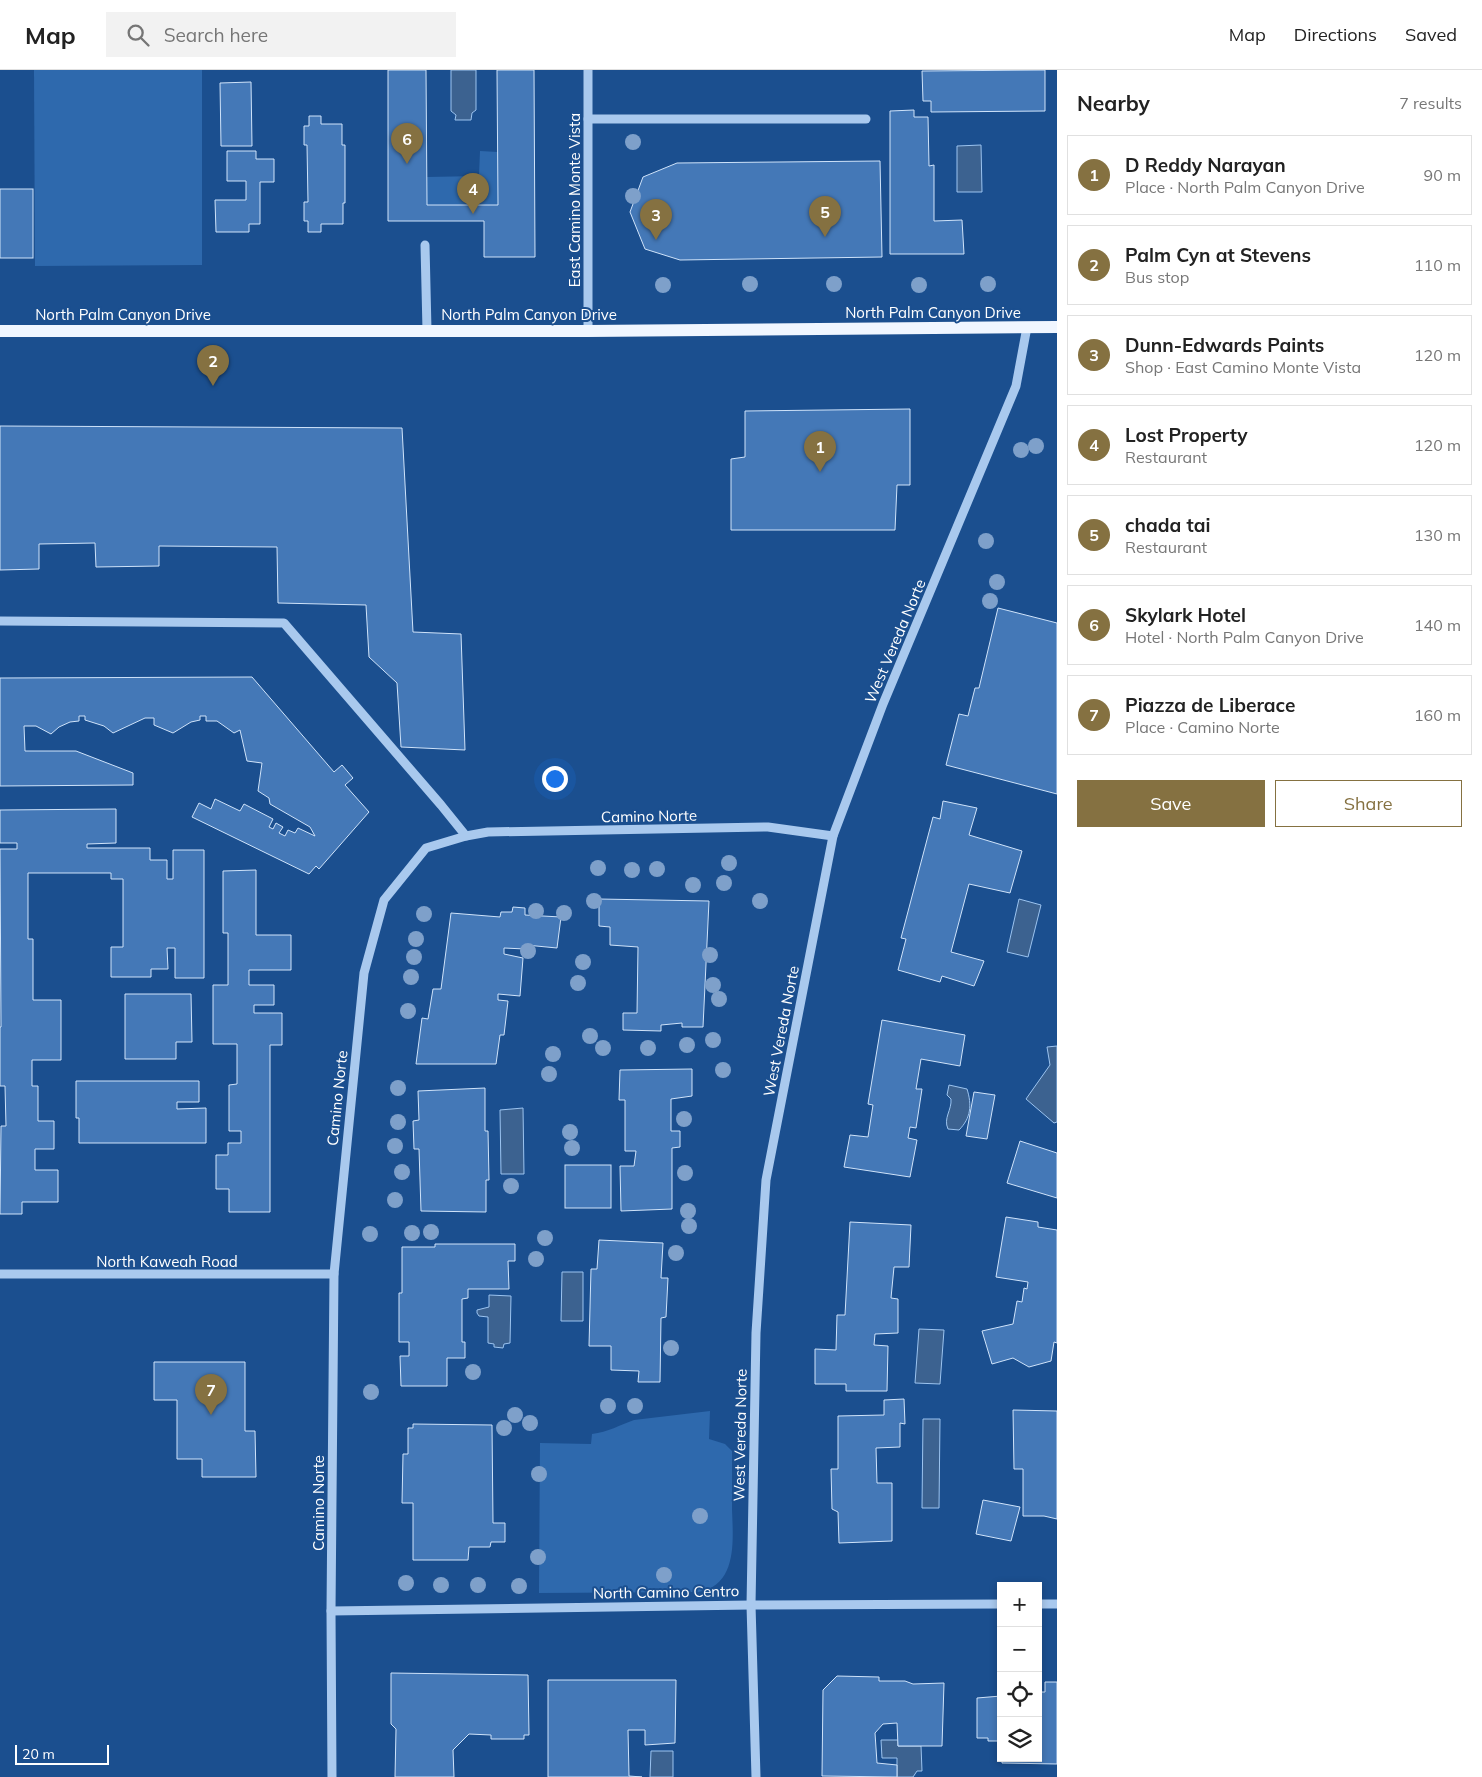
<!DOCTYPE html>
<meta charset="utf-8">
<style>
body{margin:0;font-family:Mulish,sans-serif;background:#f2f2f2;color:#222}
.controls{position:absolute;right:15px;bottom:15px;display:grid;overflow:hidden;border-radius:0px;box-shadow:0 2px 8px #0003}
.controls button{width:45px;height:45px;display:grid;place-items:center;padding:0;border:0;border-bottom:1px solid #e0e0e0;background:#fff;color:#222;font:25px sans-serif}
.scale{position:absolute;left:15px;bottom:12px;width:94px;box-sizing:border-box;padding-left:5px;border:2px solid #fff;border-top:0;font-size:14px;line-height:18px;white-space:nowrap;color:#fff;-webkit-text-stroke:4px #1b4f8f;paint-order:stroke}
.you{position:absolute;left:554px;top:708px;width:18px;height:18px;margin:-12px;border:4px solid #fff;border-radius:50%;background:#1a73e8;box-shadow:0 0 0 8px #1a73e833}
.badge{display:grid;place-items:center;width:32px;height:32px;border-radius:50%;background:#857141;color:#fff;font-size:16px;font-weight:700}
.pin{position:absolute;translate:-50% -41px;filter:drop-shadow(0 1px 2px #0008)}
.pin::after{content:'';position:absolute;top:26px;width:18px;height:15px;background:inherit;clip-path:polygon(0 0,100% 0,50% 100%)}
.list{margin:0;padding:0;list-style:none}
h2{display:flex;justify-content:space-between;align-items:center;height:65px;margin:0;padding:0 20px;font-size:21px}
h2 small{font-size:16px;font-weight:400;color:#767676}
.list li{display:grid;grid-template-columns:32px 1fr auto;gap:15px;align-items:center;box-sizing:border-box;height:80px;margin:0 10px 10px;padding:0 10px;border:1px solid #e0e0e0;border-radius:0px}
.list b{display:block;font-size:19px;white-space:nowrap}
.list p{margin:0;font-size:16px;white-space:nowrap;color:#767676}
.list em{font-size:16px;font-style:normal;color:#767676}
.actions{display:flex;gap:10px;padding:15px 20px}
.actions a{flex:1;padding:11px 0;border:1px solid #857141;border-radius:0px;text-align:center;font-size:18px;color:#857141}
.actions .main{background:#857141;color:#fff}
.icon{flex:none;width:28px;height:28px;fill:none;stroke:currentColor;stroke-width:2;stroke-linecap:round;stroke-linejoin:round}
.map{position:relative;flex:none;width:1057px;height:1707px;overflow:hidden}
header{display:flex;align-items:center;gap:30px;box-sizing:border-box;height:70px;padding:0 25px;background:#fff;border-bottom:1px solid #e0e0e0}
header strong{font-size:24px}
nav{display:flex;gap:28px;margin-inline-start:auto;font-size:18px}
.search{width:350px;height:45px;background:#f2f2f2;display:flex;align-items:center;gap:12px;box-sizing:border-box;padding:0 18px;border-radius:0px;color:#767676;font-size:19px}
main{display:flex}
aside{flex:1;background:#fff}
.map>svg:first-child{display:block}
.green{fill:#2e69ad}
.water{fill:#3c6290;stroke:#9cc4f0}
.building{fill:#4478b7;stroke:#cfe3fa}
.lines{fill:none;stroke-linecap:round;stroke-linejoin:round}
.minor{stroke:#a9c9ee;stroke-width:9}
.major{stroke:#f0f6ff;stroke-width:12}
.tree{fill:#7ea0ca}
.labels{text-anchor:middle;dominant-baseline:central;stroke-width:4;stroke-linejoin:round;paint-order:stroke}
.street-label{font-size:15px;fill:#fff;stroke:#1b4f8f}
</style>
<header>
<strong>Map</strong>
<div class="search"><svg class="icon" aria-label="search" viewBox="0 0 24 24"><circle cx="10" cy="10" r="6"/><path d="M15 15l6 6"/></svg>Search here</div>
<nav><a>Map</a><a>Directions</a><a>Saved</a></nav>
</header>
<main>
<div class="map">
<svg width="1057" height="1707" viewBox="0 0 1057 1707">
<rect width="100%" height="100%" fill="#1b4f8f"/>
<g class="green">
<path d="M 34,0 L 202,0 L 202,195 L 35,196 Z"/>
<path d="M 480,81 L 498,82 L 498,135 L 427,135 L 427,107 L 479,106 Z"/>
<path d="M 710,1341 L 709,1369 L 725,1374 L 732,1381 C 732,1400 732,1420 732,1439 C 733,1470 738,1515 698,1522 L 539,1523 L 540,1373 L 591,1374 L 592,1364 C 608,1362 620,1355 634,1350 Z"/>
</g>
<g class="water">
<path d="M 451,0 L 476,0 L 476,40 L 472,43 L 471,50 L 455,50 L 456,45 L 451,41 Z"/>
<path d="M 981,75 L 982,122 L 957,122 L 957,76 Z"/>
<path d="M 1019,829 L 1041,835 L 1028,887 L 1007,882 Z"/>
<path d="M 1057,976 L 1057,1052 L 1054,1053 L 1026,1029 L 1050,995 L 1047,977 Z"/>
<path d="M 949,1015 L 967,1019 C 972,1035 971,1048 959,1060 L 948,1059 C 943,1048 952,1040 951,1029 L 947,1025 Z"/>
<path d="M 523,1038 L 524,1104 L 501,1104 L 500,1040 Z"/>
<path d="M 562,1202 L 583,1202 L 583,1251 L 561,1251 Z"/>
<path d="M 489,1225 L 511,1226 L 510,1273 L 504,1274 L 503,1278 L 494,1277 L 494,1274 L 488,1273 L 488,1247 L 479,1246 L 477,1243 L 477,1240 L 489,1237 Z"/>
<path d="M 919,1259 L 944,1260 L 940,1314 L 915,1313 Z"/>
<path d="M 923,1349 L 940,1349 L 939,1438 L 922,1438 Z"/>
<path d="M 881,1670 L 898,1670 L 898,1676 L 921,1676 L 922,1701 L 917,1701 L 913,1707 L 897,1707 L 897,1688 L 882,1688 Z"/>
<path d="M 651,1681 L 673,1681 L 673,1707 L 650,1707 Z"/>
</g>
<g class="building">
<path d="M 388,0 L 426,0 L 427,135 L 498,135 L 497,0 L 534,0 L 535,187 L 484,187 L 484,151 L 388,151 Z"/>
<path d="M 1045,0 L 1045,41 L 931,42 L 931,31 L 923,31 L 922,1 Z"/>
<path d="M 251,12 L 252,76 L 221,76 L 220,13 Z"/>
<path d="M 914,40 L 914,47 L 928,47 L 929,96 L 934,95 L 934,151 L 962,150 L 964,184 L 890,184 L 890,41 Z"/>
<path d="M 309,46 L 321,46 L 321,54 L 342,54 L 342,75 L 345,75 L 345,133 L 343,133 L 343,154 L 321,154 L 321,162 L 308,162 L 308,151 L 304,151 L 304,132 L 308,132 L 307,75 L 304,75 L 304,56 L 309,56 Z"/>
<path d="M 227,81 L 256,81 L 256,89 L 274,89 L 274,112 L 260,112 L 260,154 L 249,154 L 249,162 L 216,162 L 215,130 L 246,130 L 246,111 L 227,111 Z"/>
<path d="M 880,91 L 882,187 L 680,190 L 645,179 L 630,142 L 643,107 L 677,93 Z"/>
<rect x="0" y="119" width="33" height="69"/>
<path d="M 910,339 L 910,415 L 897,415 L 895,460 L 731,460 L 731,389 L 745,387 L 745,341 Z"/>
<path d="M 0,356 L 402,358 L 413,562 L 461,564 L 465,680 L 401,677 L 397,613 L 369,587 L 366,535 L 278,533 L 277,477 L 159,476 L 159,496 L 96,497 L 95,473 L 39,474 L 39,499 L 0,500 Z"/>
<path d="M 998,538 L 1057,553 L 1057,724 L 946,695 L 959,644 L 968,646 L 975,618 L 979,618 Z"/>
<path d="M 252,607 L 334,702 L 342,695 L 353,708 L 345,715 L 369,742 L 319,799 L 316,796 L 309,804 L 192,747 L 199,733 L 211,739 L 215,729 L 240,741 L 244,734 L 273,749 L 269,757 L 273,759 L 276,753 L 283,757 L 279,763 L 285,766 L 288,760 L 295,763 L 298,758 L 315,766 L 310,757 L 270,734 L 269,728 L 258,721 L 262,693 L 247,691 L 240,660 L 234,663 L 217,651 L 206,651 L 206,646 L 200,646 L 200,650 L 191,652 L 173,663 L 154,655 L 154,648 L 145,648 L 113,663 L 104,656 L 85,650 L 85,646 L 79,646 L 79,651 L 70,652 L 59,657 L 51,664 L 36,656 L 24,656 L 25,681 L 76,681 L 133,703 L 133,715 L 0,716 L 0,608 Z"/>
<path d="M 943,731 L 977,738 L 969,765 L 1022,781 L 1010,823 L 969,814 L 951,882 L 984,891 L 974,916 L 942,906 L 940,912 L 898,900 L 906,869 L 901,868 L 933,747 L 940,749 Z"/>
<path d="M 116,739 L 116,773 L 87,774 L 87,778 L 150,778 L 150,790 L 167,790 L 167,809 L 173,809 L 173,780 L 204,780 L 204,908 L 175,908 L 175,878 L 167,878 L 168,899 L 151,899 L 151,907 L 111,907 L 111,877 L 123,877 L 123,809 L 111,809 L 111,803 L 28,803 L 28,869 L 33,869 L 33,930 L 61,930 L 61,990 L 32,990 L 32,1016 L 38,1016 L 38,1051 L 54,1051 L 54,1079 L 35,1079 L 35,1100 L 58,1100 L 58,1132 L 22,1132 L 22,1144 L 0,1144 L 1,1056 L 6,1056 L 5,1016 L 0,1016 L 0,957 L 1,957 L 0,779 L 17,779 L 17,773 L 0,773 L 0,740 Z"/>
<path d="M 256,800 L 256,865 L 291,865 L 291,900 L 249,900 L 249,915 L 274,915 L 274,935 L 254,935 L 254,943 L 282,943 L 282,975 L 270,975 L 270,1142 L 229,1142 L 229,1119 L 216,1119 L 216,1085 L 228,1085 L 228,1073 L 241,1073 L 241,1061 L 229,1061 L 229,1015 L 237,1014 L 237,974 L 213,974 L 213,915 L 228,915 L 228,863 L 223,863 L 223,801 Z"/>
<path d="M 599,829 L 709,831 L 703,957 L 682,957 L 682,953 L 661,955 L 661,961 L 623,960 L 623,943 L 637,943 L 638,877 L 610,875 L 610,857 L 599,856 Z"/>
<path d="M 513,837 L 525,838 L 525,845 L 561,847 L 557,878 L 526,875 L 525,879 L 504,878 L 504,884 L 523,888 L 520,926 L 498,924 L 498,930 L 508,931 L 504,965 L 500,965 L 496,994 L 416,994 L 422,948 L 428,949 L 433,919 L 441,919 L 451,843 L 500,847 L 501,842 L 512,842 Z"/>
<path d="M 125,924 L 191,924 L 192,972 L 176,972 L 176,989 L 125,989 Z"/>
<path d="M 882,950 L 965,965 L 960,996 L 921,989 L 916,1019 L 922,1019 L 916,1058 L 910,1057 L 908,1068 L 917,1070 L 910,1107 L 844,1097 L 850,1065 L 868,1067 L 873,1035 L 868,1034 Z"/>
<path d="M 692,999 L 692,1026 L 671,1029 L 671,1061 L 680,1061 L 680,1077 L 672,1078 L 672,1139 L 621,1141 L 620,1096 L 634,1096 L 636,1081 L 625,1081 L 625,1030 L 619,1030 L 620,1000 Z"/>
<path d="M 76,1011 L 199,1011 L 199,1032 L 177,1032 L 177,1039 L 206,1038 L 206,1073 L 79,1073 L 79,1048 L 76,1048 Z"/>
<path d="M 485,1018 L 485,1061 L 488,1061 L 489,1110 L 486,1110 L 486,1142 L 421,1141 L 419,1079 L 414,1079 L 413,1051 L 419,1050 L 418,1021 Z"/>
<path d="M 974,1022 L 995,1025 L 987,1069 L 966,1066 Z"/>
<path d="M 1020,1071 L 1057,1083 L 1057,1128 L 1007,1113 Z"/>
<rect x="565" y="1095" width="46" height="43"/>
<path d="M 1006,1147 L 1038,1152 L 1038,1157 L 1057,1160 L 1057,1273 L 1054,1272 L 1051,1291 L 1029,1297 L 1013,1288 L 992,1294 L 982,1261 L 1013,1254 L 1017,1231 L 1022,1232 L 1024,1218 L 1027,1219 L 1028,1212 L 996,1207 Z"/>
<path d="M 850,1152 L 911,1155 L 909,1197 L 894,1197 L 891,1228 L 898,1229 L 898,1263 L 875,1264 L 874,1275 L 888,1276 L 887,1321 L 846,1321 L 846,1314 L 815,1314 L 815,1279 L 836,1280 L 837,1245 L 845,1245 Z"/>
<path d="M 599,1170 L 663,1173 L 661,1208 L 668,1208 L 666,1247 L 661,1248 L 660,1312 L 638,1312 L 639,1301 L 611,1300 L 611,1276 L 589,1276 L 591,1199 L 597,1199 Z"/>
<path d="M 435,1174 L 515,1174 L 515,1191 L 508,1191 L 509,1219 L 468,1219 L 468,1228 L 462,1229 L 462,1272 L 465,1272 L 465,1288 L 447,1288 L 447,1316 L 401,1316 L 400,1286 L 409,1286 L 409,1272 L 399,1272 L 399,1223 L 402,1223 L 402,1177 L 435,1177 Z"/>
<path d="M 154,1292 L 245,1292 L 245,1361 L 255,1361 L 256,1407 L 202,1407 L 202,1389 L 177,1389 L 177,1330 L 154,1330 Z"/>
<path d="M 904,1329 L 905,1354 L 900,1353 L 900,1377 L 876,1378 L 877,1413 L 892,1413 L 892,1471 L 839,1473 L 838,1442 L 832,1439 L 831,1399 L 838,1399 L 838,1346 L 884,1345 L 884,1330 Z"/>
<path d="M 1013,1340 L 1057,1341 L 1057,1449 L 1044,1446 L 1023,1446 L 1023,1399 L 1014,1399 Z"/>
<path d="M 413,1354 L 492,1355 L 493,1453 L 505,1453 L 505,1472 L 491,1472 L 490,1477 L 469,1477 L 468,1490 L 413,1490 L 413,1433 L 402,1433 L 403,1384 L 408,1384 L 408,1358 L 413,1358 Z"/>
<path d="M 983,1430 L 1020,1437 L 1011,1471 L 976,1464 Z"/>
<path d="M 391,1603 L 528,1605 L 529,1665 L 524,1665 L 524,1669 L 491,1669 L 491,1665 L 469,1664 L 453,1680 L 454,1707 L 395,1707 L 396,1659 L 391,1654 Z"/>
<path d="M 837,1606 L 879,1607 L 879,1611 L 905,1611 L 913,1614 L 944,1613 L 942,1676 L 898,1676 L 897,1653 L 883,1654 L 875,1663 L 877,1693 L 897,1695 L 897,1707 L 822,1706 L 823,1620 Z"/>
<path d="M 548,1610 L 676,1610 L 675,1673 L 645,1675 L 645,1660 L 628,1660 L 629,1706 L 642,1707 L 548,1707 Z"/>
<path d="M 1045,1612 L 1057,1612 L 1057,1694 L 1002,1693 L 1002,1688 L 1038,1688 L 1038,1622 L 1045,1622 Z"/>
<path d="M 1001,1626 L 1001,1671 L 988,1671 L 988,1668 L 977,1668 L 977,1628 Z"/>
</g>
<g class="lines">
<g class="minor">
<path d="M 588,49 L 866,49"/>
<path d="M 425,175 L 427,260"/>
<path d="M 588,261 L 588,0"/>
<path d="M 0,551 L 284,553 L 441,735 L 466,766"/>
<path d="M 0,1204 L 334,1204"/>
<path d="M 1038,1534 L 1057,1534"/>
<path d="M 331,1541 L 751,1535 L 1001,1534"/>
<path d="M 332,1707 L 331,1541 L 334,1204 L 364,903 L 384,830 L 426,778 L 466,766 L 488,762 L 768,757 L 833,766"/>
<path d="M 756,1707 L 751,1535 L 756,1263 L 766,1110 L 833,766 L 883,634 L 1016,316 L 1027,257"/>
</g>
<path class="major" d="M 0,261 L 588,261 L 1057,257"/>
</g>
<g class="tree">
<circle cx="633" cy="72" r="8"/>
<circle cx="633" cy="126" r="8"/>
<circle cx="750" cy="214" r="8"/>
<circle cx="834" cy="214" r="8"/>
<circle cx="988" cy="214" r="8"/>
<circle cx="663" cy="215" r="8"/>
<circle cx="919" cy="215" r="8"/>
<circle cx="1036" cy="376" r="8"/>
<circle cx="1021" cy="380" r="8"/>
<circle cx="986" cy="471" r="8"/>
<circle cx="997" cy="512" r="8"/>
<circle cx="990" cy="531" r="8"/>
<circle cx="729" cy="793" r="8"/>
<circle cx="598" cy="798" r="8"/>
<circle cx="657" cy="799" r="8"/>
<circle cx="632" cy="800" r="8"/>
<circle cx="724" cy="813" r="8"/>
<circle cx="693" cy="815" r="8"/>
<circle cx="594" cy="831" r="8"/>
<circle cx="760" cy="831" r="8"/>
<circle cx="536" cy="841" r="8"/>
<circle cx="564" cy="843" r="8"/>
<circle cx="424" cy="844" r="8"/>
<circle cx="416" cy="869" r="8"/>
<circle cx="528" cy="881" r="8"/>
<circle cx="710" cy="885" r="8"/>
<circle cx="414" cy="887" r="8"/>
<circle cx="583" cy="892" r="8"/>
<circle cx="411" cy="907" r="8"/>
<circle cx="578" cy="913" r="8"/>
<circle cx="713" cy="915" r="8"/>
<circle cx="719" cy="929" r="8"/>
<circle cx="408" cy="941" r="8"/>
<circle cx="590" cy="966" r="8"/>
<circle cx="713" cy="970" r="8"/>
<circle cx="687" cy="975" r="8"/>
<circle cx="603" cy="978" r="8"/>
<circle cx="648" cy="978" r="8"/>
<circle cx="553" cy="984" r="8"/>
<circle cx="723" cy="1000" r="8"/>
<circle cx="549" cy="1004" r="8"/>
<circle cx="398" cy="1018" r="8"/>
<circle cx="684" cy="1049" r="8"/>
<circle cx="398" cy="1052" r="8"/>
<circle cx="570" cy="1062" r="8"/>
<circle cx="395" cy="1076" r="8"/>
<circle cx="572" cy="1078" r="8"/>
<circle cx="402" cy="1102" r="8"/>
<circle cx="685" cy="1103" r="8"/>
<circle cx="511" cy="1116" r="8"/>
<circle cx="395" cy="1130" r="8"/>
<circle cx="688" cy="1141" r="8"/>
<circle cx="689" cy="1156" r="8"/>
<circle cx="431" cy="1162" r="8"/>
<circle cx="412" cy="1163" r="8"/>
<circle cx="370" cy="1164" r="8"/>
<circle cx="545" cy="1168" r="8"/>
<circle cx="676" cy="1183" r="8"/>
<circle cx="536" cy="1189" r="8"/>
<circle cx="671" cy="1278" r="8"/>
<circle cx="473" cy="1302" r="8"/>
<circle cx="371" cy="1322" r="8"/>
<circle cx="608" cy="1336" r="8"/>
<circle cx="635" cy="1336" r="8"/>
<circle cx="515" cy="1345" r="8"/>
<circle cx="530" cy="1353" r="8"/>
<circle cx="504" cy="1358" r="8"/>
<circle cx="539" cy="1404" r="8"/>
<circle cx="700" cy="1446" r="8"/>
<circle cx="538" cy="1487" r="8"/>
<circle cx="664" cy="1505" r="8"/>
<circle cx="406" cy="1513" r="8"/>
<circle cx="441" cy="1515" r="8"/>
<circle cx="478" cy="1515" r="8"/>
<circle cx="519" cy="1516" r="8"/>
</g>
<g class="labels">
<g class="street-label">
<text transform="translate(574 130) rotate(-90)">East Camino Monte Vista</text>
<text x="933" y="242">North Palm Canyon Drive</text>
<text x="123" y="244">North Palm Canyon Drive</text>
<text x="529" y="244">North Palm Canyon Drive</text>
<text transform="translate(895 571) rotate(-67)">West Vereda Norte</text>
<text transform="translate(649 746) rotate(-1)">Camino Norte</text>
<text transform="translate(781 961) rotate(-79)">West Vereda Norte</text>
<text transform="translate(337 1028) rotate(-84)">Camino Norte</text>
<text x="167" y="1191">North Kaweah Road</text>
<text transform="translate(740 1365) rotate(-89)">West Vereda Norte</text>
<text transform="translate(318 1433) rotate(-90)">Camino Norte</text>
<text transform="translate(666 1522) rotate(-1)">North Camino Centro</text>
</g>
</g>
</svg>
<div class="controls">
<button>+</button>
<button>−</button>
<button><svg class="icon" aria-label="locate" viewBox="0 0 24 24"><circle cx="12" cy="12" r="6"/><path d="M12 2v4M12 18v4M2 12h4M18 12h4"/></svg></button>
<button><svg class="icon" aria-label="layers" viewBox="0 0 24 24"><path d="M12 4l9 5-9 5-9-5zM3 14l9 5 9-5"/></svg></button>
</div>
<div class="scale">20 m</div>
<div class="you"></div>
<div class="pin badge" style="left:820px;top:402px">1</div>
<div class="pin badge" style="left:213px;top:316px">2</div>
<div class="pin badge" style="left:656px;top:170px">3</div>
<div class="pin badge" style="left:473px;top:144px">4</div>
<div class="pin badge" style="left:825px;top:167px">5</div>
<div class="pin badge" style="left:407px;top:94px">6</div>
<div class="pin badge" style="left:211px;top:1345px">7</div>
</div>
<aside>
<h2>Nearby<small>7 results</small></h2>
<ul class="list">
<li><span class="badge">1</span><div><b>D Reddy Narayan</b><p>Place · North Palm Canyon Drive</p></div><em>90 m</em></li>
<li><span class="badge">2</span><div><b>Palm Cyn at Stevens</b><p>Bus stop</p></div><em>110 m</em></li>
<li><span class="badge">3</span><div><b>Dunn-Edwards Paints</b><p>Shop · East Camino Monte Vista</p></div><em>120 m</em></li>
<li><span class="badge">4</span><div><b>Lost Property</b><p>Restaurant</p></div><em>120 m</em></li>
<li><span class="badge">5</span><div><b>chada tai</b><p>Restaurant</p></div><em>130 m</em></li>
<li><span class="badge">6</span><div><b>Skylark Hotel</b><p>Hotel · North Palm Canyon Drive</p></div><em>140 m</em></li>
<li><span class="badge">7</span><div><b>Piazza de Liberace</b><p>Place · Camino Norte</p></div><em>160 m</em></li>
</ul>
<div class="actions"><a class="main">Save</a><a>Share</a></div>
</aside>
</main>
